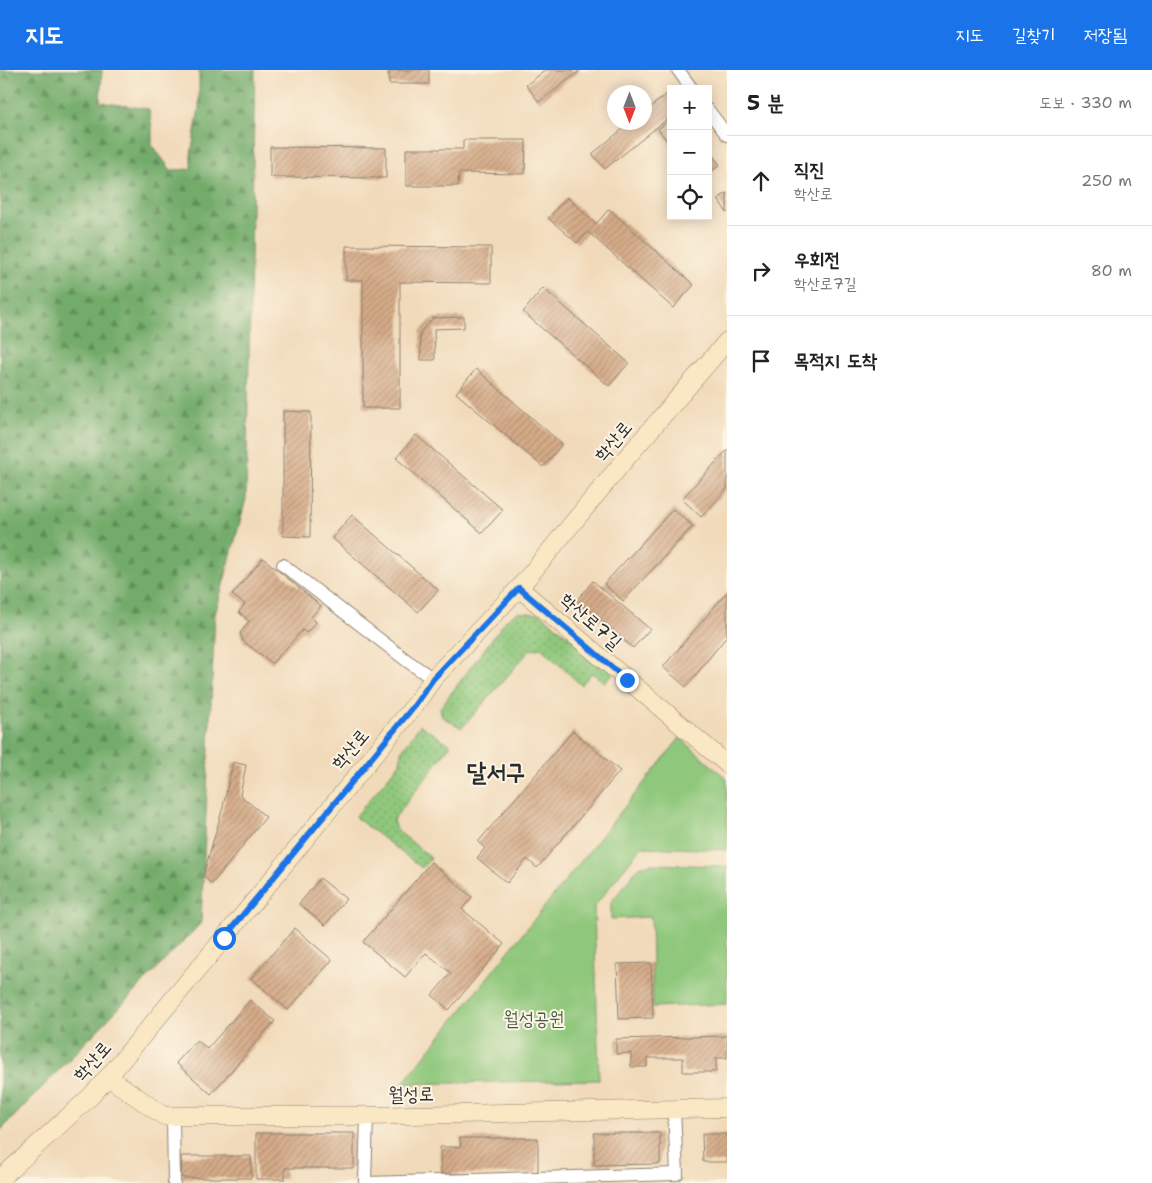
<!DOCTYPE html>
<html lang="ko">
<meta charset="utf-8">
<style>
body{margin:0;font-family:"Shantell Sans","Poor Story",sans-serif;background:#f6f6f6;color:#202124}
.controls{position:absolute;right:15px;top:15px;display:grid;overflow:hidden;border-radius:0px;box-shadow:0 2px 12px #0003}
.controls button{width:45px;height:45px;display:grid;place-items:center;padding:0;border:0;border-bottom:1px solid #e0e0e0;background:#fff;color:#202124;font:25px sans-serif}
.compass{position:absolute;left:607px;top:15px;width:45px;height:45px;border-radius:50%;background:#fff;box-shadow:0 2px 12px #0003;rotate:180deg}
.stop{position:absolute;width:15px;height:15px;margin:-11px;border:4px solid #1a73e8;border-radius:50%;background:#fff}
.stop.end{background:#1a73e8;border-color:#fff;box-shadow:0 1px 5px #0008}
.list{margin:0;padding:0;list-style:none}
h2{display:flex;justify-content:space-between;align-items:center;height:65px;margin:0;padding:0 20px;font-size:21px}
h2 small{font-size:16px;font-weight:400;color:#757577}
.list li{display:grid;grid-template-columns:32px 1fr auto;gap:15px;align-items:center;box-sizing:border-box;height:90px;padding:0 20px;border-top:1px solid #e0e0e0}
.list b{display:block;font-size:19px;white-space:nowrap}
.list p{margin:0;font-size:16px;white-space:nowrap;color:#757577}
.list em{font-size:16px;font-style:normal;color:#757577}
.icon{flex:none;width:28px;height:28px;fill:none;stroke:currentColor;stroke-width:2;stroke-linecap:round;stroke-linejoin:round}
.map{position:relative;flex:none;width:727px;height:1113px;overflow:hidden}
header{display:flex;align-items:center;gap:30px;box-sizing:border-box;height:70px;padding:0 25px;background:#1a73e8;color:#fff}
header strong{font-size:24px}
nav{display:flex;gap:28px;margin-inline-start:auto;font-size:18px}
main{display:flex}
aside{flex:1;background:#fff}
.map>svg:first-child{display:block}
.grass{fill:url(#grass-dots);stroke:#5d7953}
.forest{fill:url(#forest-firs);stroke:#4f6c4b}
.park{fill:#8fc77b;stroke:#5d7953}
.building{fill:url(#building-hatch)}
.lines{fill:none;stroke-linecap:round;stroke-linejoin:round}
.street-casing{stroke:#8e8272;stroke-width:14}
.secondary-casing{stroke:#8e8272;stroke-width:19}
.street{stroke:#fff;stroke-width:12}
.secondary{stroke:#fae7c3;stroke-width:18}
.route{stroke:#1a73e8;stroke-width:6}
.labels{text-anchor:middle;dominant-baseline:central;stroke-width:4;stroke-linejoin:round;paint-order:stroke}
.street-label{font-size:19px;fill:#2b2b2b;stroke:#fcf5e5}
.park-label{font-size:19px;fill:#495a43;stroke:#fcf5e5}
.district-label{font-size:24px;font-weight:bold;fill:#2b2b2b;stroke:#fcf5e5}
</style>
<header>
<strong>지도</strong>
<nav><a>지도</a><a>길찾기</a><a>저장됨</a></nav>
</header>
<main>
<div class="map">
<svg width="727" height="1113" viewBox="0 0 727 1113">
<defs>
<pattern id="grass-dots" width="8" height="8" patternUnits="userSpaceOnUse" patternTransform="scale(1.25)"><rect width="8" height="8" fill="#8fc77b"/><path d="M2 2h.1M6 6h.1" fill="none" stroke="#75a265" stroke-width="1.8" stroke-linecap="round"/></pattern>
<pattern id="forest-firs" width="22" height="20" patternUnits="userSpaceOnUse" patternTransform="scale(1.25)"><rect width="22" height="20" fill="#73ac6b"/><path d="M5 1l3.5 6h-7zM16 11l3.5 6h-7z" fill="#5f8c58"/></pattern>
<pattern id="building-hatch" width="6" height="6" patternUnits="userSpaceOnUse" patternTransform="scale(1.25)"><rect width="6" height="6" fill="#d6ac89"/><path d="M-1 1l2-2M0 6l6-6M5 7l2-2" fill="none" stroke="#ae8c70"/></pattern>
</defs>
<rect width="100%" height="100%" fill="#fcf5e5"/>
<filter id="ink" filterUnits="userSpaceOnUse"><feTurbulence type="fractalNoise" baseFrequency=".02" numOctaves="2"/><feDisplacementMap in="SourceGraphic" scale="10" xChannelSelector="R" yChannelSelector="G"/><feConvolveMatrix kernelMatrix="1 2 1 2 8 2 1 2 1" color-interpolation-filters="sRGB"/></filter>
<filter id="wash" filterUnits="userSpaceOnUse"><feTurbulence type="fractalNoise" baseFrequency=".0096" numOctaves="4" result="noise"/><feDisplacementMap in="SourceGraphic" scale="20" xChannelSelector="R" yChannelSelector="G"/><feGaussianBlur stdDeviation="1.12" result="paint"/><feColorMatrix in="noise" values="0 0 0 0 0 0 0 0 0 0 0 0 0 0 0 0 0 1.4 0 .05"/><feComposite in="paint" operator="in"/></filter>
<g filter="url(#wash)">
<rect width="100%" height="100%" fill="#f1daba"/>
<g class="grass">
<path d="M 518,542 L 541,544 L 614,603 L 604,612 L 592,603 L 581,615 L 541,578 L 530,580 L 462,658 L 442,647 L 440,638 L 507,549 Z"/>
<path d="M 420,655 L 451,675 L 393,750 L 395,757 L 403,765 L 431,788 L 422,798 L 355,747 L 400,693 L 401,682 Z"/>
</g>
<path class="forest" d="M 0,0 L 102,0 L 100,32 L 149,39 L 152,59 L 152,75 L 171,100 L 191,99 L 191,85 L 199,38 L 199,0 L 255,0 L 246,429 L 215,545 L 201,853 L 0,1061 Z"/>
<g class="park">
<path d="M 680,668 L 727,709 L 727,780 L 641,777 L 594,837 L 599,1010 L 402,1014 Z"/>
<path d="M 652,794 L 727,796 L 727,934 L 653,937 L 651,847 L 611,849 L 611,832 L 639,797 Z"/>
</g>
<g id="blocks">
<g class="building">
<rect x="389" y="0" width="40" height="14"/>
<path d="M 546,0 L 581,0 L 539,32 L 526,15 Z"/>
<path d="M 671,21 L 671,46 L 605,99 L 592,84 L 631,52 L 644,52 L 644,42 Z"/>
<path d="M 671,49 L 671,76 L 658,59 Z"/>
<path d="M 463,70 L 526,70 L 525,104 L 459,103 L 458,116 L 406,116 L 406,79 L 463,79 Z"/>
<path d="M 270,77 L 386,78 L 386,108 L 270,107 Z"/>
<path d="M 708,79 L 720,95 L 708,104 Z"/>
<path d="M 727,123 L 727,143 L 718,129 Z"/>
<path d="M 567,127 L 596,154 L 609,139 L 694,215 L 673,238 L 588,162 L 577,173 L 548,148 Z"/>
<path d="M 346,176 L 491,177 L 491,213 L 400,212 L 400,338 L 363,338 L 363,210 L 346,210 Z"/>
<path d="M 543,218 L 629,293 L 609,316 L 523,242 Z"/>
<path d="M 464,247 L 464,258 L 434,259 L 435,290 L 421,290 L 420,262 L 433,248 Z"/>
<path d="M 476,299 L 562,374 L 543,397 L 456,323 Z"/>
<path d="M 283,341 L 311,342 L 310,467 L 283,466 Z"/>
<path d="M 416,365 L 503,440 L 482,463 L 396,388 Z"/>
<path d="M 727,380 L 727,419 L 701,447 L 682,429 Z"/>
<path d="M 673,439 L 693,456 L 623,531 L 604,514 Z"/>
<path d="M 352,445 L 438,520 L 418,542 L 332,468 Z"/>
<path d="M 263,488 L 321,536 L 311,547 L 316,552 L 306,563 L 303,560 L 272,593 L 243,571 L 240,563 L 249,551 L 239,542 L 245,534 L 232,525 Z"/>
<path d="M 593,511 L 650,559 L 633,578 L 577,530 Z"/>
<path d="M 727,522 L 727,566 L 686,617 L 663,597 Z"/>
<path d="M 573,661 L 620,701 L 537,798 L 527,789 L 507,813 L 477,788 L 485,778 L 478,772 Z"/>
<path d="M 233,692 L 246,695 L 240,725 L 266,747 L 212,814 L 203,806 L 223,737 Z"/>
<path d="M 431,792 L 472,827 L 462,839 L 504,874 L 449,940 L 432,925 L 451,903 L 426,883 L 405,907 L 363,872 Z"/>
<path d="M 320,808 L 346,829 L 325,855 L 299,834 Z"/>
<path d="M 295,858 L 332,890 L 288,940 L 251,908 Z"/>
<path d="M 651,893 L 653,948 L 619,949 L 617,894 Z"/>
<path d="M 250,930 L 275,951 L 211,1024 L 176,993 L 197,970 L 207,979 Z"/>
<path d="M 727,966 L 727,988 L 716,988 L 716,1002 L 683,1002 L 683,988 L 647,988 L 647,997 L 631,997 L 631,983 L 616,984 L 616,969 Z"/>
<path d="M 256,1063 L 354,1063 L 354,1098 L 285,1098 L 285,1109 L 256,1109 Z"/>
<path d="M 594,1063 L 660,1063 L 660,1094 L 594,1095 Z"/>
<path d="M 702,1064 L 727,1064 L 727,1092 L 703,1092 Z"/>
<path d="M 460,1068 L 538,1068 L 538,1103 L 441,1104 L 440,1077 L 461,1077 Z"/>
<path d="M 181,1086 L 251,1086 L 251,1108 L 182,1108 Z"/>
</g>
</g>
</g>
<g filter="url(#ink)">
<use href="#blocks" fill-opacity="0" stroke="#8e8272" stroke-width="1"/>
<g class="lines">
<defs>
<g id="street">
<path d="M 678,0 L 692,19"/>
<path d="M 708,40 L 727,65"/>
<path d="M 283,495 L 406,590 L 433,609"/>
<path d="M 173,1046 L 174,1113"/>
<path d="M 365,1113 L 367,1046"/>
<path d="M 366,1113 L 677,1104 L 674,1039"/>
</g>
<g id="secondary">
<path d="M 519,518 L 727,694"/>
<path d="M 108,1007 L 164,1046 L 367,1046 L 727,1038"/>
<path d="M 0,1109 L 91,1026 L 108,1007 L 224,868 L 414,636 L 433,609 L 519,518 L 628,386 L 727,271"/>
</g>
</defs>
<use href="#street" class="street-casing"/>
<use href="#secondary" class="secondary-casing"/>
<use href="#street" class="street"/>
<use href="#secondary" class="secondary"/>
</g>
</g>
<g class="lines" filter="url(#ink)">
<path class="route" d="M 224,868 L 414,636 L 433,609 L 519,518 L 627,610"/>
</g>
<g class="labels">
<g class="street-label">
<text transform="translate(613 371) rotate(-50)">학산로</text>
<text transform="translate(591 551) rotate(41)">학산로7길</text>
<text transform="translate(350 679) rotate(-50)">학산로</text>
<text transform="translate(92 991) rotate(-49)">학산로</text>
<text transform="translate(411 1024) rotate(-1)">월성로</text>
</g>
<g class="park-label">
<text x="534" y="948">월성공원</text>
</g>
<g class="district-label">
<text x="496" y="702">달서구</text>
</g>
</g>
</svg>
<div class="controls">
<button>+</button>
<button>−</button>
<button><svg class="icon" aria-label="locate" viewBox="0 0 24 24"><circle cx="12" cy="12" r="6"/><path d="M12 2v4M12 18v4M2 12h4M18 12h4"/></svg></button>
</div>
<svg class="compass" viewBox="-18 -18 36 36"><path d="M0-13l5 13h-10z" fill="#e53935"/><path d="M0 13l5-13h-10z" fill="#757577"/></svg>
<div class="stop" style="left:224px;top:868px"></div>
<div class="stop end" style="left:627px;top:610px"></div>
</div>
<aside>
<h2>5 분<small>도보 · 330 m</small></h2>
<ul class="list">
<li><svg class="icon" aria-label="ahead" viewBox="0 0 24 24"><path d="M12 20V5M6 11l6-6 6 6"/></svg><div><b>직진</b><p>학산로</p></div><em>250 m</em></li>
<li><svg class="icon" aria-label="right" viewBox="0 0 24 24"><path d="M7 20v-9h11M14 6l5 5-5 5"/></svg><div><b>우회전</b><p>학산로7길</p></div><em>80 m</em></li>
<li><svg class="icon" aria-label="arrive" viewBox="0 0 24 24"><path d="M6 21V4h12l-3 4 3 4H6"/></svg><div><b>목적지 도착</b></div></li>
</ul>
</aside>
</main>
